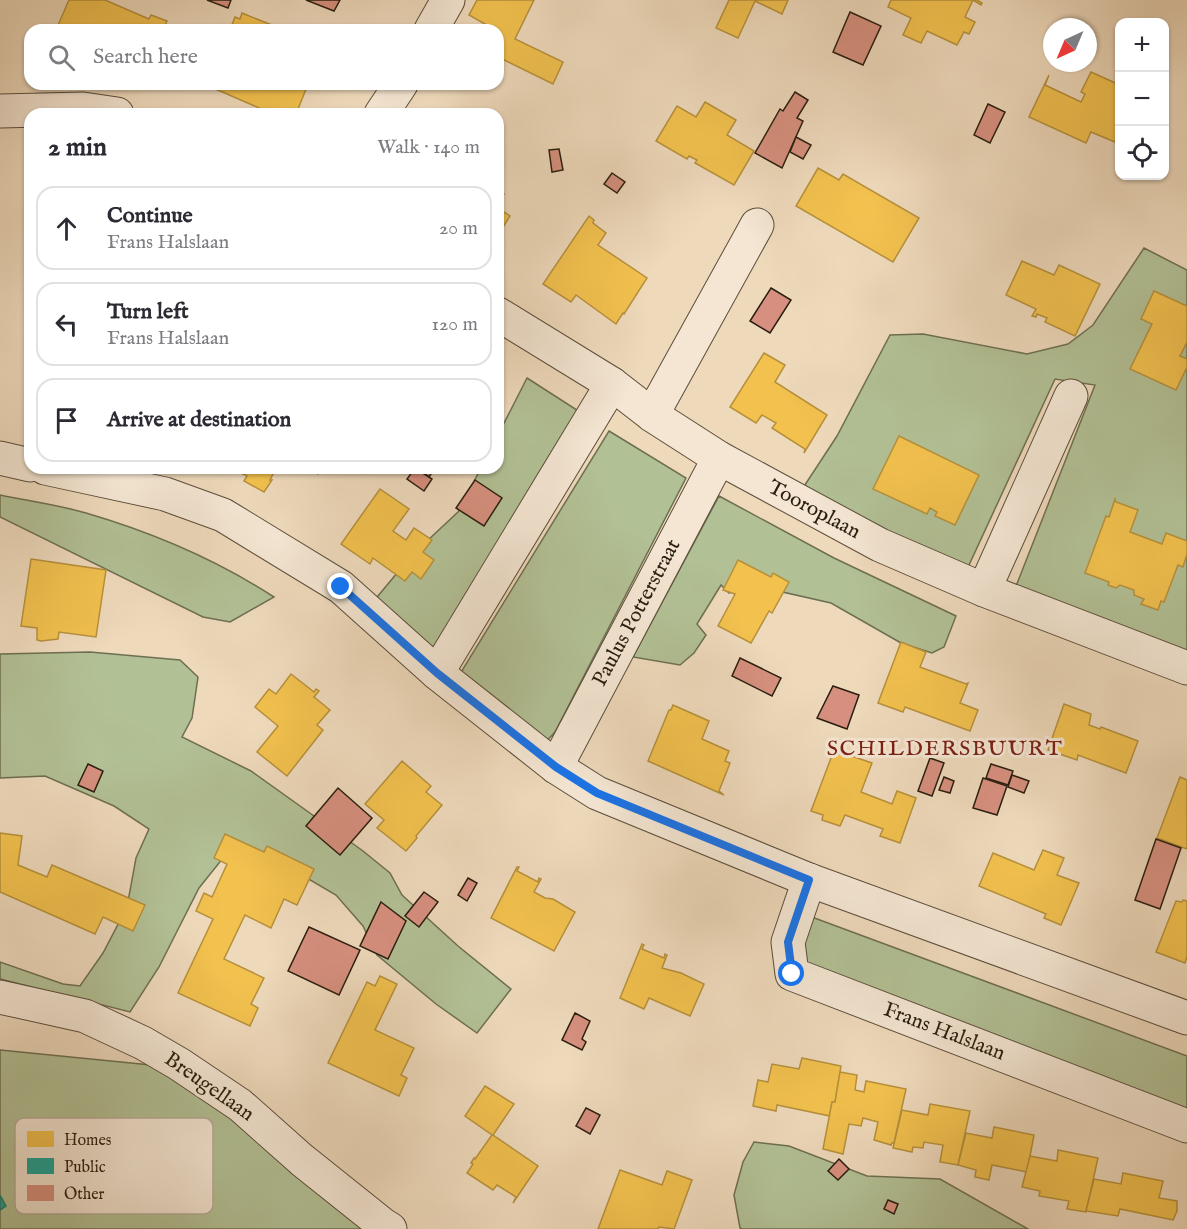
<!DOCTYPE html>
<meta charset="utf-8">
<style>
body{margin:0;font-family:"IM FELL English",serif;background:#f7f7f7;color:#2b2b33}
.controls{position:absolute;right:18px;top:18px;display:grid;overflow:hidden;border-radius:12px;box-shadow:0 2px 4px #0004}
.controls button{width:54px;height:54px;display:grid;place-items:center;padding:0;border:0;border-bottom:2px solid #e1e1e2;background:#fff;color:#2b2b33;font:30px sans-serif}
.compass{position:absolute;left:1043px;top:18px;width:54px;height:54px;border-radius:50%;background:#fff;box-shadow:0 2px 4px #0004;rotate:224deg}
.stop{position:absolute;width:18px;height:18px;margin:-14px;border:4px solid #1a73e8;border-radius:50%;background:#fff}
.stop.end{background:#1a73e8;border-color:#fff;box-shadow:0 2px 6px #0008}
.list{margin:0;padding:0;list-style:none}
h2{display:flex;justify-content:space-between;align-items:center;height:78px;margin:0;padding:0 24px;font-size:26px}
h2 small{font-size:20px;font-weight:400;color:#7c7c81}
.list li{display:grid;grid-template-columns:39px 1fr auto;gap:18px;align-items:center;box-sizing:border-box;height:84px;margin:0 12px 12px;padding:0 12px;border:2px solid #e1e1e2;border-radius:18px}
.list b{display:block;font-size:22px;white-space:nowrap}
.list p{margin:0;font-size:20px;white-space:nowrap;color:#7c7c81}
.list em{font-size:20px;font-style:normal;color:#7c7c81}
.icon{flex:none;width:33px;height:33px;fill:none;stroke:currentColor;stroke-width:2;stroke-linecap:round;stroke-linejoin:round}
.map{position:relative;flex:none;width:1187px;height:1229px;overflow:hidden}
.search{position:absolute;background:#fff;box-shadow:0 2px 4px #0004;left:24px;top:24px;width:480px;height:66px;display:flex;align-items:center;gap:15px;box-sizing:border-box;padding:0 21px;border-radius:18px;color:#7c7c81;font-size:22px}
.panel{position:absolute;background:#fff;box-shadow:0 2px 4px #0004;left:24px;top:108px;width:480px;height:366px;border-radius:18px}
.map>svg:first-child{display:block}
.green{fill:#b2c095;stroke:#6e6f52;stroke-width:1.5}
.homes{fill:#f2c14e;stroke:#b6903b;stroke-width:1.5}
.public{fill:#17a398;stroke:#1d7b6f;stroke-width:1.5}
.building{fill:#d7907f;stroke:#2a1e0f;stroke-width:1.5}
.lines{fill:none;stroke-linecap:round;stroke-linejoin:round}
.minor-casing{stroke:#5b4d3a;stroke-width:35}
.minor{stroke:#f4e6d3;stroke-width:33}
.route{stroke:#1a73e8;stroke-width:8}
.labels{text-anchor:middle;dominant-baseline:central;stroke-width:6;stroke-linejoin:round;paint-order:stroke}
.street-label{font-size:21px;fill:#2a1e0f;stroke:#f4e6d3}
.neighbourhood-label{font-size:22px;letter-spacing:1.5px;fill:#7a1f14;stroke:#f4e6d3}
.key{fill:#f4e6d3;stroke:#b7aa98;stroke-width:1.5}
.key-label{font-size:16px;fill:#2a1e0f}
</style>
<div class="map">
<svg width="1187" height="1229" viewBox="0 0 1187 1229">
<rect width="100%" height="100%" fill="#eed9bb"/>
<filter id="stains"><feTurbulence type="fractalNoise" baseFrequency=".00333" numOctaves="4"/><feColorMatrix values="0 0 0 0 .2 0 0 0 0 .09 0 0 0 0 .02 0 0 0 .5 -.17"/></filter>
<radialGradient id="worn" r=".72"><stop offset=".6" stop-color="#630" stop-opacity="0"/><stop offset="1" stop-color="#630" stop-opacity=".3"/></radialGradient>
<g class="green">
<path d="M 1144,248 L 1187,270 L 1187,670 L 1011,599 L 1095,385 L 1055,379 L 963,578 L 797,497 L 837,436 L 890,335 L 923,334 L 1027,354 L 1068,344 L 1093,325 Z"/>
<path d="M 527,378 L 580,412 L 430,655 L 368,608 L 412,555 L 458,512 L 481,468 L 498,468 L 498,435 Z"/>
<path d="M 609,431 L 686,478 L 555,732 L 542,746 L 455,682 Z"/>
<path d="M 0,495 C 28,501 58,505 86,513 C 151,532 217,560 274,597 L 230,622 L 203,617 L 0,517 Z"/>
<path d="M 719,496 L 834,558 L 956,616 L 944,647 L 932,653 L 901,643 L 831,603 L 747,584 L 729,593 L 721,585 L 697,624 L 706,635 L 694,653 L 680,665 L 633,657 Z"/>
<path d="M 90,652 L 180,660 L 198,677 L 192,718 L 182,737 L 251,771 L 363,851 L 390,873 L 402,895 L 458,946 L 511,989 L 477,1033 L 436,1004 L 377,955 L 363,926 L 336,895 L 295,871 L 223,858 L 199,888 L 159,967 L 130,1012 L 0,979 L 0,962 L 63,984 L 80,986 L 103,953 L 127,907 L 136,858 L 149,829 L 114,806 L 45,776 L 0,778 L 0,654 Z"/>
<path d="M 809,916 L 1187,1056 L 1187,1124 L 796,977 Z"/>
<path d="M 0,1050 L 151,1065 L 243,1125 L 368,1229 L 0,1229 Z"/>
<path d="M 754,1142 L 789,1146 L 867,1176 L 940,1179 L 1028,1229 L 742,1229 L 740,1228 L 734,1195 L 743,1162 Z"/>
</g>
<g class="homes">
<path d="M 69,0 L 105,0 L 149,19 L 151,15 L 167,21 L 163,30 L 69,30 L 58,25 Z"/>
<path d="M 477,0 L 534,0 L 515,39 L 563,62 L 553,84 L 498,57 L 498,30 L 482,30 L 485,24 L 469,15 Z"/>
<path d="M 729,0 L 788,0 L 782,14 L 755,1 L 738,38 L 716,28 Z"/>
<path d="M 891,0 L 977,0 L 982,3 L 981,5 L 973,0 L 965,17 L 975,22 L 969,34 L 964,32 L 957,45 L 927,31 L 921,43 L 903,35 L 911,18 L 888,7 Z"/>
<path d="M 242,13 L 274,26 L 272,30 L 230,30 L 235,17 L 240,19 Z"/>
<path d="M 1091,72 L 1120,85 L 1120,132 L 1115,142 L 1091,132 L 1086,143 L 1029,117 L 1049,75 L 1045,85 L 1081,102 L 1085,94 L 1081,92 Z"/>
<path d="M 204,84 L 308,84 L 296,114 L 284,109 L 282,114 L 273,114 Z"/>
<path d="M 705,102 L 736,120 L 727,135 L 754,151 L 734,185 L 695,163 L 697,160 L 689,156 L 687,159 L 656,141 L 677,106 L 696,117 Z"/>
<path d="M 818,168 L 839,180 L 843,174 L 919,218 L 893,262 L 796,206 Z"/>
<path d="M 498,190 L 504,194 L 498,202 Z"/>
<path d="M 498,208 L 510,216 L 498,235 Z"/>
<path d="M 589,216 L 594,220 L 593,223 L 606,233 L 598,245 L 647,278 L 624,314 L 623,313 L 616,324 L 576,295 L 571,302 L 543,284 Z"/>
<path d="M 1022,261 L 1054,275 L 1059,265 L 1100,284 L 1075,336 L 1045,322 L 1047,318 L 1037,314 L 1036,317 L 1032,316 L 1036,309 L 1006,295 Z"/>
<path d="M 1154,291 L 1187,306 L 1187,342 L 1180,356 L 1187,359 L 1187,367 L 1176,390 L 1130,369 L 1152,324 L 1141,319 Z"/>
<path d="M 764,353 L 785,365 L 775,382 L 827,415 L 804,453 L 805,449 L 772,428 L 776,423 L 762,415 L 756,423 L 730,407 Z"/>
<path d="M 899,436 L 979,475 L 955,525 L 935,516 L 937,512 L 930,508 L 927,514 L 873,489 Z"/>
<path d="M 219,468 L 276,468 L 270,480 L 272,480 L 264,492 L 244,481 L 247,476 L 231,468 L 229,473 Z"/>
<path d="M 311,468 L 323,468 L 318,474 Z"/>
<path d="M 380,489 L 409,509 L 393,531 L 406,540 L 414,528 L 432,540 L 423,552 L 434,560 L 421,579 L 412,572 L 405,581 L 373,558 L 370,564 L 341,544 Z"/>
<path d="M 1115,499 L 1116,502 L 1138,510 L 1130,532 L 1162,544 L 1166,533 L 1187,541 L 1187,554 L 1183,567 L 1178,565 L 1164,602 L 1161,601 L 1158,610 L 1141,604 L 1144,599 L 1134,595 L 1134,590 L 1120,585 L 1116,588 L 1108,585 L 1109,582 L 1085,573 L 1106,516 L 1109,517 Z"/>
<path d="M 31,559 L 106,570 L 96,637 L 59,632 L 58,639 L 41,641 L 37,640 L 37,628 L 21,626 Z"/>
<path d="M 738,560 L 771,577 L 773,573 L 789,582 L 772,613 L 769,611 L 751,643 L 718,626 L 735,594 L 723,590 Z"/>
<path d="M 901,642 L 926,652 L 920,667 L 966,684 L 968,683 L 960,703 L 978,710 L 970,731 L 905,707 L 903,712 L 878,703 Z"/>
<path d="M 291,674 L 314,692 L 316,689 L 319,691 L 314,697 L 330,710 L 317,725 L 323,730 L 287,776 L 257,752 L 278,726 L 255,707 L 269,689 L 276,694 Z"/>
<path d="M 1064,704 L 1091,714 L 1089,725 L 1100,729 L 1101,727 L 1138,741 L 1126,773 L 1078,755 L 1077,760 L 1048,750 Z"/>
<path d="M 673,705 L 709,721 L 702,739 L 729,751 L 725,761 L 730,763 L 719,791 L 724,795 L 648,761 L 669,710 L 671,710 Z"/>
<path d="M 834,750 L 872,763 L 861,792 L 892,804 L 897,791 L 916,798 L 900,843 L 880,836 L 883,829 L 845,815 L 840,826 L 822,820 L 823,815 L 811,811 Z"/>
<path d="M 402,761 L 431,786 L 426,792 L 442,805 L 416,836 L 417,838 L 406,851 L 377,828 L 384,820 L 365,804 Z"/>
<path d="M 1180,777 L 1187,780 L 1187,849 L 1157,838 Z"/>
<path d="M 0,833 L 22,836 L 18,865 L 47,877 L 52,865 L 145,905 L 133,931 L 103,917 L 95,934 L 0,892 Z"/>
<path d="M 225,834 L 264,852 L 267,846 L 314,869 L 297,905 L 284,899 L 271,928 L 245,915 L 224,959 L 264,978 L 251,1004 L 258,1008 L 250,1026 L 178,993 L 213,919 L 196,911 L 204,893 L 212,897 L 227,864 L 214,858 Z"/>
<path d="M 1043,850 L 1064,858 L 1057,875 L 1079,883 L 1061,925 L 1044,918 L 1046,914 L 979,886 L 993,853 L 1034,870 Z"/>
<path d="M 517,867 L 519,867 L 517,871 L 538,882 L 539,878 L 541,879 L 534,892 L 545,898 L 553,899 L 575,912 L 554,951 L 491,918 Z"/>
<path d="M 1183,900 L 1187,901 L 1187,957 L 1185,963 L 1156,952 L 1176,901 L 1182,902 Z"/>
<path d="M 642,944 L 644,945 L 642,949 L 664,958 L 665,954 L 667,955 L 662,968 L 681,973 L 704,984 L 690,1016 L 649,998 L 644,1009 L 620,998 Z"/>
<path d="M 380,976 L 397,984 L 375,1030 L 414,1048 L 401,1075 L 407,1078 L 399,1096 L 328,1063 L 367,982 L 375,986 Z"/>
<path d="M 802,1058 L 841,1066 L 835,1102 L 832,1102 L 830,1116 L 777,1105 L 776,1111 L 753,1106 L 758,1080 L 768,1082 L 772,1064 L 799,1069 Z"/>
<path d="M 840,1072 L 857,1075 L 855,1090 L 864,1092 L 866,1081 L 906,1089 L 894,1143 L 892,1143 L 891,1145 L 874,1140 L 878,1122 L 863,1118 L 861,1126 L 849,1124 L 843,1154 L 823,1149 L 832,1102 L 835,1102 Z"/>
<path d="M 485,1086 L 514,1104 L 493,1135 L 538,1166 L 513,1203 L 516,1197 L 497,1185 L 493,1190 L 467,1173 L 473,1164 L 471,1163 L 474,1158 L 475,1159 L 492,1135 L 465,1116 Z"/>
<path d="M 930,1104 L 970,1111 L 958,1165 L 940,1162 L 943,1145 L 924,1142 L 923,1148 L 913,1147 L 912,1152 L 893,1148 L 902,1110 L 928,1115 Z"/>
<path d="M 994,1127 L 1034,1135 L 1027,1172 L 992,1165 L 989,1180 L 975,1177 L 976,1170 L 958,1165 L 966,1133 L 992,1138 Z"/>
<path d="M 1058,1150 L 1098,1158 L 1086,1212 L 1067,1209 L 1069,1201 L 1039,1196 L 1040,1191 L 1022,1187 L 1030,1156 L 1057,1161 Z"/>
<path d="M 620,1170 L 662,1185 L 667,1171 L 692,1180 L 674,1229 L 659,1227 L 658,1229 L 598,1229 Z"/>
<path d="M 1123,1173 L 1163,1181 L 1159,1198 L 1177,1201 L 1177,1211 L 1173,1220 L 1120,1209 L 1118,1216 L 1086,1211 L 1094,1179 L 1121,1184 Z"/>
</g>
<path class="public" d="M 0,1195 L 6,1206 L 0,1210 Z"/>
<g class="building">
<path d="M 207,0 L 231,0 L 228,8 Z"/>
<path d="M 306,0 L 340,0 L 334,11 Z"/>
<path d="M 850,12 L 881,26 L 863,65 L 833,52 Z"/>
<path d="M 795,92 L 808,100 L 797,118 L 803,121 L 782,168 L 755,153 L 780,109 L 783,111 Z"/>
<path d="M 988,104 L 1005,112 L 990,143 L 974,135 Z"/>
<path d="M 796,137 L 811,145 L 803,159 L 790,152 Z"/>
<path d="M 559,149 L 563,170 L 552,172 L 549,150 Z"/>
<path d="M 612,173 L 625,182 L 617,193 L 604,184 Z"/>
<path d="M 771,288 L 791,300 L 770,333 L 750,321 Z"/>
<path d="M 415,468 L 435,468 L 429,477 Z"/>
<path d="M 415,468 L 432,479 L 424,491 L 407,479 Z"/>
<path d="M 475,480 L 502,498 L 484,526 L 456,508 Z"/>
<path d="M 740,658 L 781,678 L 772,696 L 732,676 Z"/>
<path d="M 833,686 L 859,695 L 847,729 L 817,718 Z"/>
<path d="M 930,758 L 944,763 L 932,796 L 918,791 Z"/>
<path d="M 88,764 L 103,771 L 94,792 L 78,785 Z"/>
<path d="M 991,764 L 1013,771 L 1008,785 L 986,778 Z"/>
<path d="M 1012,775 L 1029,781 L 1024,793 L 1008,787 Z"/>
<path d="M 944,777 L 954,781 L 950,793 L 939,790 Z"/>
<path d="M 983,778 L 1007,786 L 997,815 L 973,808 Z"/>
<path d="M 338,788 L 372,818 L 340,855 L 306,826 Z"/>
<path d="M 1156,839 L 1181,848 L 1160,909 L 1135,900 Z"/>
<path d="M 468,878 L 477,883 L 467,901 L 458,895 Z"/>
<path d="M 424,892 L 438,902 L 419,927 L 405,916 Z"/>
<path d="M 381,902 L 406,921 L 388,959 L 360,946 Z"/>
<path d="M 309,927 L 360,950 L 339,995 L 288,971 Z"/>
<path d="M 575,1013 L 590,1021 L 582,1039 L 586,1042 L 582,1050 L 562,1040 Z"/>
<path d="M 586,1108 L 600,1115 L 590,1134 L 576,1126 Z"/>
<path d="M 839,1159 L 849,1169 L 838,1180 L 828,1171 Z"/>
<path d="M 888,1200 L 898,1204 L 894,1214 L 884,1209 Z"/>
</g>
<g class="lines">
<defs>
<g id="minor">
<path d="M 431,30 L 448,0"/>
<path d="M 0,111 L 83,109 L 117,114"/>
<path d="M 381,114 L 401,84"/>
<path d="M 498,314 L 612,384 L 652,415 L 719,458 L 880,545 L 984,590 L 1187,668"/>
<path d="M 652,415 L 757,225"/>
<path d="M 0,458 L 30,465"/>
<path d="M 45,468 L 165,494 L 223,515 L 341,587 L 437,673 L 556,767 L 597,793 L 809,880 L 1187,1018"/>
<path d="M 984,590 L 1071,396"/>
<path d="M 437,673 L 612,384"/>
<path d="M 556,767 L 719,458"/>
<path d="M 809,880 L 788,942 L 792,974 L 1187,1126"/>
<path d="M 0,997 L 85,1016 L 143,1043 L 179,1064 L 240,1105 L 302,1160 L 382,1224 L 390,1229"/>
</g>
</defs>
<use href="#minor" class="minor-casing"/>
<use href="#minor" class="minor"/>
</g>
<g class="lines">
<path class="route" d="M 341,587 L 437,673 L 556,767 L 597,793 L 809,880 L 788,942 L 792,974"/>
</g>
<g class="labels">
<g class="street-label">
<text transform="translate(814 510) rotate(28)">Tooroplaan</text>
<text transform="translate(637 613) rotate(-62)">Paulus Potterstraat</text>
<text transform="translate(944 1032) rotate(21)">Frans Halslaan</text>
<text transform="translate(209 1087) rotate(35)">Breugellaan</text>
</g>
<g class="neighbourhood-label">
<text x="945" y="749">SCHILDERSBUURT</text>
</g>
</g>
<rect x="15" y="1118" width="198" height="96" rx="9" class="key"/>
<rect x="27" y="1131" width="27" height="16" fill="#f2c14e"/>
<rect x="27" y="1158" width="27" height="16" fill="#17a398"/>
<rect x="27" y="1185" width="27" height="16" fill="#d7907f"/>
<g class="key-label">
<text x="64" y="1145">Homes</text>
<text x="64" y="1172">Public</text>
<text x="64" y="1199">Other</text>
</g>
<rect width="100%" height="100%" filter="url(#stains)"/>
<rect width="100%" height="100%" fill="url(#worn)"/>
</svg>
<div class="controls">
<button>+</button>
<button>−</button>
<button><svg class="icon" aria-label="locate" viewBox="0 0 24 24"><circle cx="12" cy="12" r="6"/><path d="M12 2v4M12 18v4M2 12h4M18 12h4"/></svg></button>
</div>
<svg class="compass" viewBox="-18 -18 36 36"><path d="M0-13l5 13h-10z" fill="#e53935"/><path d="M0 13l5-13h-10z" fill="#7c7c81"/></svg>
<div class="stop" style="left:792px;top:974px"></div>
<div class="stop end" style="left:341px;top:587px"></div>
<div class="search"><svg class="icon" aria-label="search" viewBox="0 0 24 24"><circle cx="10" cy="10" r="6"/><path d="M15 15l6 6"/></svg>Search here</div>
<section class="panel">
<h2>2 min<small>Walk · 140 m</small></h2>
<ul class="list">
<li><svg class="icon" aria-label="ahead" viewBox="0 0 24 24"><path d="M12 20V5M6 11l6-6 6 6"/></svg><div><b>Continue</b><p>Frans Halslaan</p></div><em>20 m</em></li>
<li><svg class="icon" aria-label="left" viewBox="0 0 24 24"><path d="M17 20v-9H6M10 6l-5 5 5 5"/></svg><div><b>Turn left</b><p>Frans Halslaan</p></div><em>120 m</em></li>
<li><svg class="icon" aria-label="arrive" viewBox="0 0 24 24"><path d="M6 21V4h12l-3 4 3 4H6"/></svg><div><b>Arrive at destination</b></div></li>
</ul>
</section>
</div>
